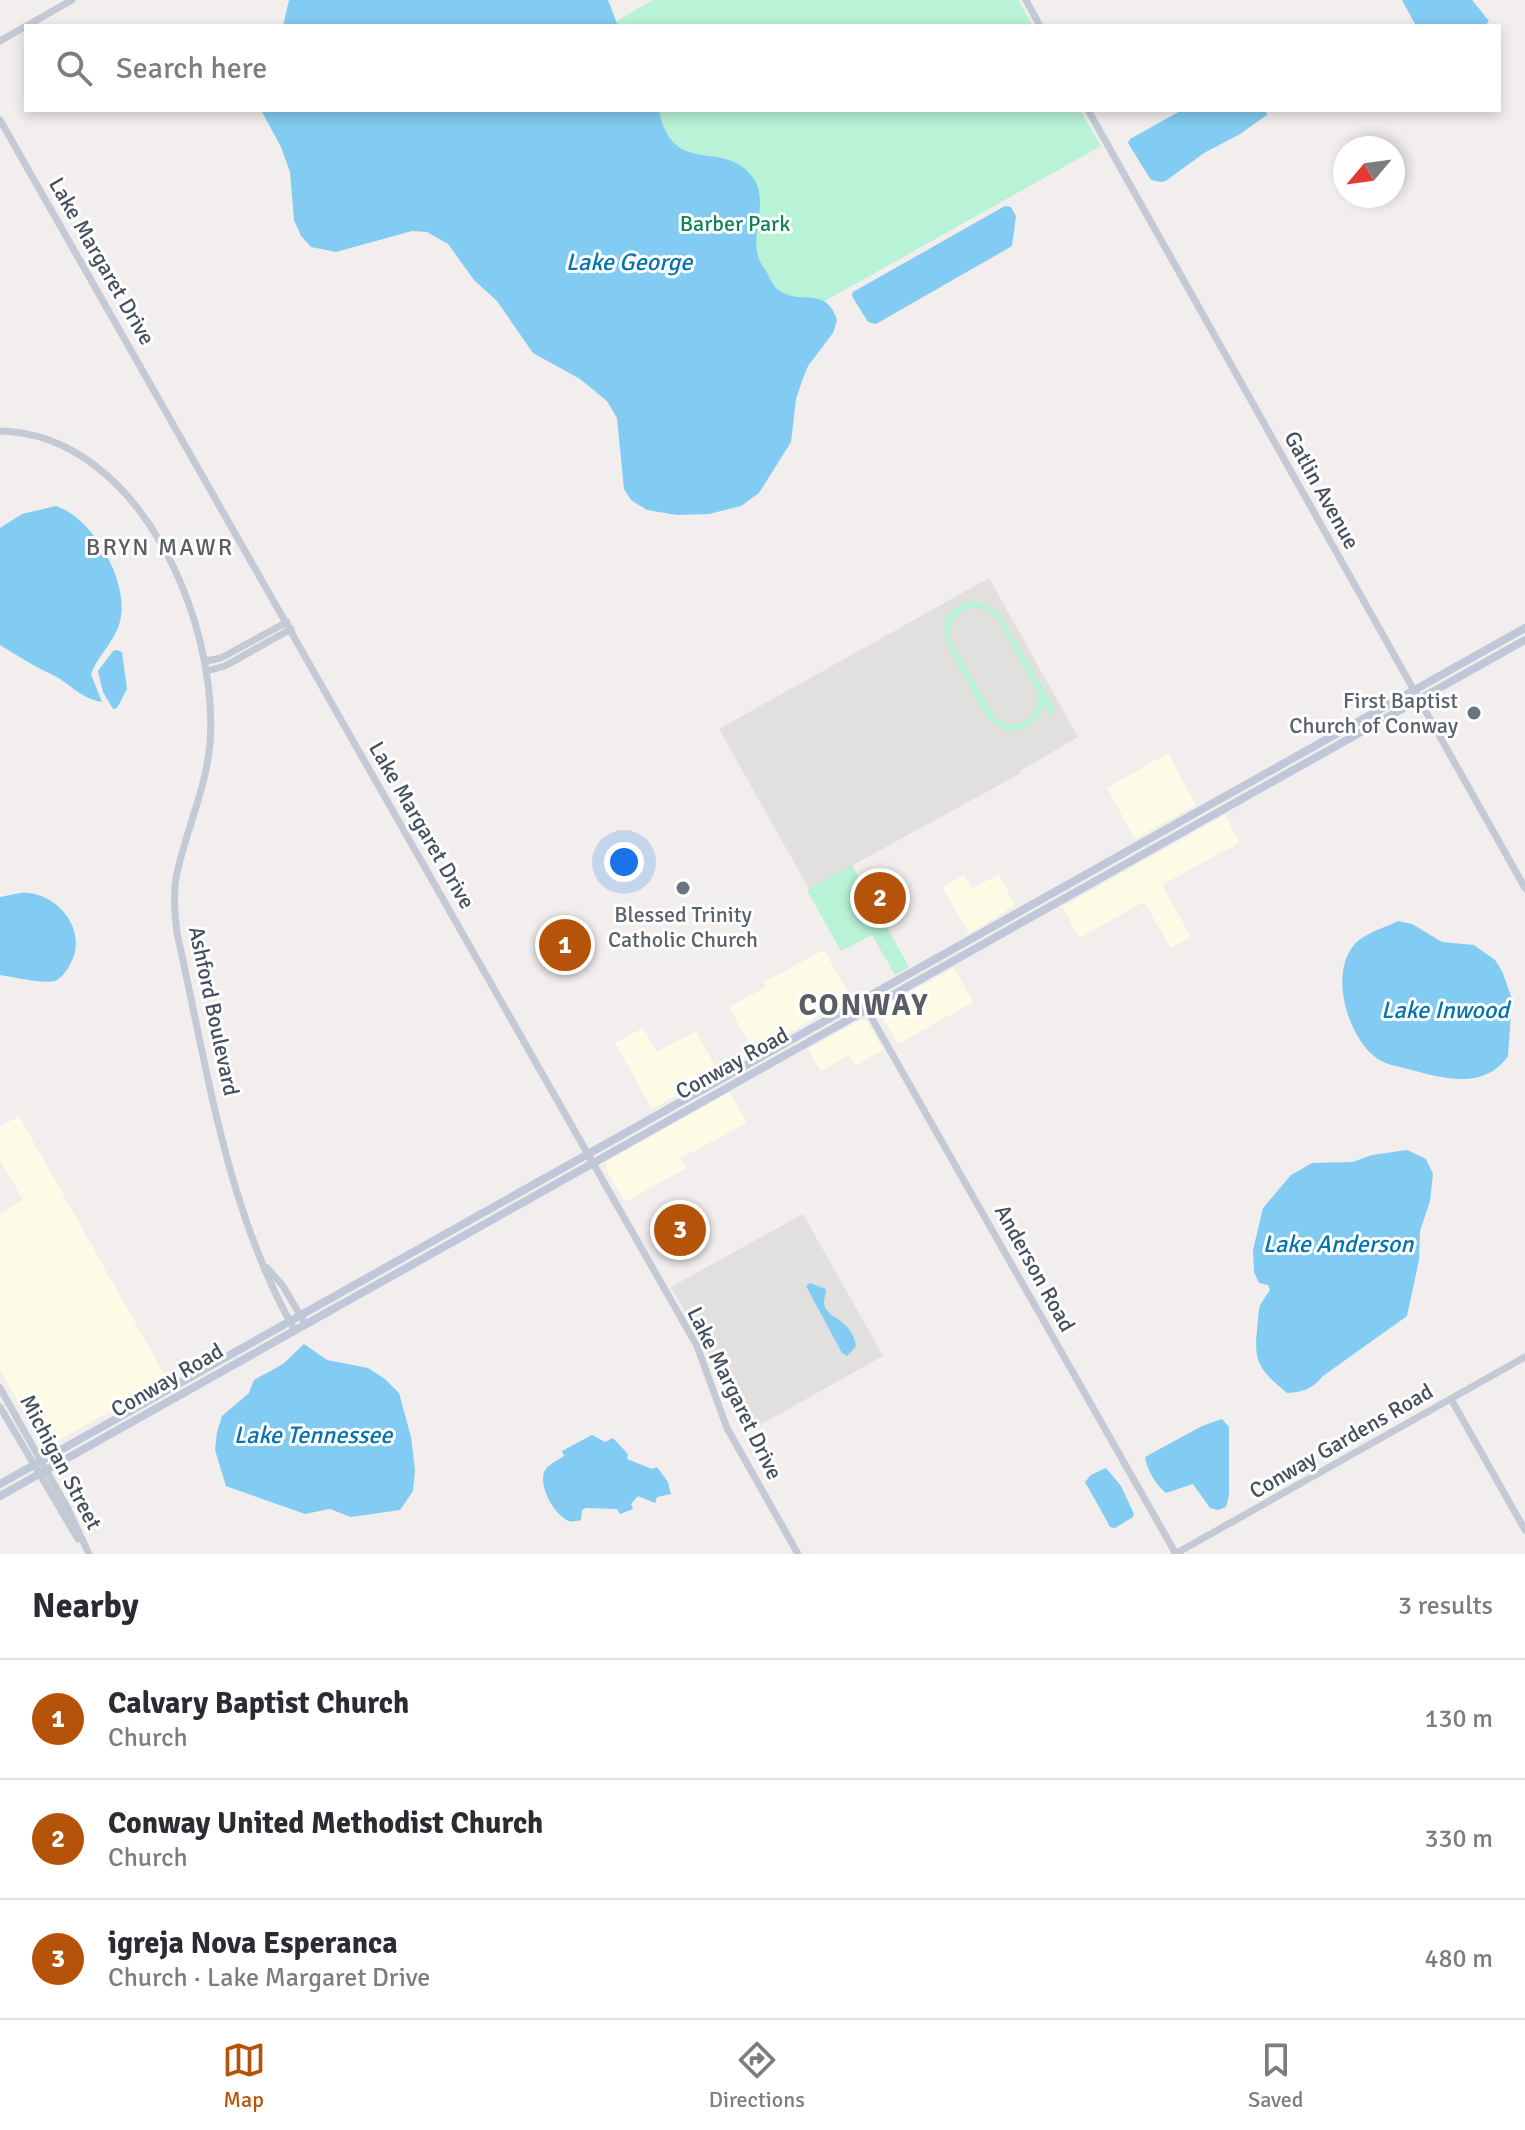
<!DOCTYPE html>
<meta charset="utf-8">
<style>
body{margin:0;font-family:Signika,sans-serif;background:#f7f7f7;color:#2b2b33}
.compass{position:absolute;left:1333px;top:136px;width:72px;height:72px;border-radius:50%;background:#fff;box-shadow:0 4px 12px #0003;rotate:241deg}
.you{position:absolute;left:624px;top:862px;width:28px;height:28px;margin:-20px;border:6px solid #fff;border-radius:50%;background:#1a73e8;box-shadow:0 0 0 12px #1a73e833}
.badge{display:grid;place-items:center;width:52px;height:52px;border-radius:50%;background:#b45309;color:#fff;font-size:26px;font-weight:700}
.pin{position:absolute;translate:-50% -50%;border:4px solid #fff;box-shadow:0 2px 8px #0006}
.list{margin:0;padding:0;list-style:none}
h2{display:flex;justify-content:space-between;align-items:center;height:104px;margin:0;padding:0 32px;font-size:34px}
h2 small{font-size:26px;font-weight:400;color:#7c7c81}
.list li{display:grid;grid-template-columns:52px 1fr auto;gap:24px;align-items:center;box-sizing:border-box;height:120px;padding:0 32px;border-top:2px solid #e1e1e2}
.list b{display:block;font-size:30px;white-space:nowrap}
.list p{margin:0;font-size:26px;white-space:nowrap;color:#7c7c81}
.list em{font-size:26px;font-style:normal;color:#7c7c81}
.icon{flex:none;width:44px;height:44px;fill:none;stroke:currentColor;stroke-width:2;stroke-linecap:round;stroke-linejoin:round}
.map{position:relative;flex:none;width:1525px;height:1554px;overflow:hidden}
.search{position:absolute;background:#fff;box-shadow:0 4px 12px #0003;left:24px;right:24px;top:24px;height:88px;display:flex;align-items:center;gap:20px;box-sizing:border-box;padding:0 28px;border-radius:0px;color:#7c7c81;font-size:30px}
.sheet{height:464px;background:#fff}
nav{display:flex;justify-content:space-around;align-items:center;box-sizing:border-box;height:112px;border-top:2px solid #e1e1e2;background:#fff;font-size:22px;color:#7c7c81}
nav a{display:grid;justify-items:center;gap:4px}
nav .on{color:#b45309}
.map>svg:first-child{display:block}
.commercial{fill:#fdfae5}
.education{fill:#e2dfdf}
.green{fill:#b8f2d7;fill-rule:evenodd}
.water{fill:#82cbf2}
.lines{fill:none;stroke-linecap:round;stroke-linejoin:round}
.tertiary{stroke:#c3cad6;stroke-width:7}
.secondary{stroke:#bfc7d8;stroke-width:8}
.worship-dot{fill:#6b7280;stroke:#fff;stroke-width:3}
.labels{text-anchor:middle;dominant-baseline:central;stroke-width:6;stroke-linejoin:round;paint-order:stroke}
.park-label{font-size:22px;fill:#10835a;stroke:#fff}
.street-label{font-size:22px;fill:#444e5d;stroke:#fff}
.worship-label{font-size:22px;fill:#5b616d;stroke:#fff;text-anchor:end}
.water-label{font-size:24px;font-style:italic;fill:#0274b2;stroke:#fff}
.neighbourhood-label{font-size:24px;letter-spacing:2px;fill:#5a5d63;stroke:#fff}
.district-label{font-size:30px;font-weight:bold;letter-spacing:2px;fill:#5a5d63;stroke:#fff}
</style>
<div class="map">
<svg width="1525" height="1554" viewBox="0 0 1525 1554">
<rect width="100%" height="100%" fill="#f1eeed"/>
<g class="commercial">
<path d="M 1168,753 L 1196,805 L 1135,839 L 1107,788 Z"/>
<path d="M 1225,815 L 1239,843 L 1162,885 L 1191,937 L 1171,948 L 1144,902 L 1079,938 L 1062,907 Z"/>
<path d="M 964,875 L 972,888 L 999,875 L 1015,905 L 969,934 L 942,887 Z"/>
<path d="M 824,950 L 851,998 L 754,1052 L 729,1007 L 766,987 L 764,982 Z"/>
<path d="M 954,968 L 973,1002 L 898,1044 L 879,1012 L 880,1008 Z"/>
<path d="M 862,1019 L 868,1022 L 883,1050 L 855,1066 L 849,1055 L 821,1071 L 808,1049 Z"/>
<path d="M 643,1028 L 657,1052 L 696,1031 L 718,1072 L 652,1109 L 615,1043 Z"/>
<path d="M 730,1092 L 747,1123 L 681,1158 L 686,1168 L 625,1202 L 607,1171 L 607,1161 Z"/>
<path d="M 19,1116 L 167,1379 L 49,1446 L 42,1444 L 0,1370 L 0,1213 L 23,1200 L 0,1160 L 0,1127 Z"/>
</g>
<g class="education">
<path d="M 989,578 L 1078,737 L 1020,771 L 1021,773 L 809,889 L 719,729 Z"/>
<path d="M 803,1214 L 883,1356 L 751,1430 L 671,1287 Z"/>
</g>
<g class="green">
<path d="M 653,0 L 1018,0 L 1033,26 L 608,26 Z"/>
<path d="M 540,110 L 1080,110 L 1101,146 L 693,375 Z"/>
<path d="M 971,601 L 987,604 L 999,613 L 1056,711 L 1050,715 L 1044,705 C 1035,730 1010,739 989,720 C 980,706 972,691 964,676 C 949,650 925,614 971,601 ZM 972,607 L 988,610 L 997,619 L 1037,691 L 1036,709 C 1026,726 1010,729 995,717 L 951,641 C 948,624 955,612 972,607 Z"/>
<path d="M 852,865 L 909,967 L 895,975 L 872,935 L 841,951 L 807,890 Z"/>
</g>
<g class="water">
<path d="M 289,0 L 608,0 L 618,26 L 283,26 Z"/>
<path d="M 1402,0 L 1472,0 L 1489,21 L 1485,26 L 1416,26 Z"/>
<path d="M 261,110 L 659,110 C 672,178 722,139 751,175 C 774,203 743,241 764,268 C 769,275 771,283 777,289 C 799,307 826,284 837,320 L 833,333 L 808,366 L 802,381 L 796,399 L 791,442 L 759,493 L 741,506 L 709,514 L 677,515 L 647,510 L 631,500 L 624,489 L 617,418 L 607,401 L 580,379 L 533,353 L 497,301 L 474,280 L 448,244 L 427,232 L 412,231 L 336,252 L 311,247 L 301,236 L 294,220 L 290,172 L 281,147 Z"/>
<path d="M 1182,110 L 1266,110 L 1267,115 L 1240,134 L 1204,153 L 1167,180 L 1162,182 L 1151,180 L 1128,143 L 1130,139 Z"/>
<path d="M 1005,206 L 1011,207 L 1016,216 L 1012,246 L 876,324 L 868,322 L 852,296 L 853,292 Z"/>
<path d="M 56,506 C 95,519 132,586 119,625 C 113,643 97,657 91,674 L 102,702 C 79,698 70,683 51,674 C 33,666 17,655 0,645 L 0,528 L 22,514 Z"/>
<path d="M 117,650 L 122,652 L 127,689 L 117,708 L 113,709 L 103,692 L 98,671 L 113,651 Z"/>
<path d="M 20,893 C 58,890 92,934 68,968 C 65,973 60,979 55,981 C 45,984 12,977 0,975 L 0,897 Z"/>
<path d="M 1398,921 L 1412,924 L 1442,942 L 1474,945 L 1495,960 L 1502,971 L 1512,999 L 1508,1056 C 1484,1091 1442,1078 1408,1069 C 1397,1066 1382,1064 1374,1056 C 1346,1033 1327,967 1359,940 C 1370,932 1386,927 1398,921 Z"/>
<path d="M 1407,1150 L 1426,1159 L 1433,1174 L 1430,1201 L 1420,1231 L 1419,1260 L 1407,1316 L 1323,1376 C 1312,1389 1304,1392 1287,1393 C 1262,1372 1253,1364 1257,1330 C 1260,1306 1256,1310 1270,1290 L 1268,1285 L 1259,1283 L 1254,1272 L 1253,1250 L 1263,1208 L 1291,1175 L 1312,1163 L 1353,1162 L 1372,1155 Z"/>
<path d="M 810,1283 L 826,1289 C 826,1293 824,1298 824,1303 C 825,1319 852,1318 856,1346 L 847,1356 L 842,1353 L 806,1286 Z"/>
<path d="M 304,1344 L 327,1360 L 368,1368 L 385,1379 L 399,1393 L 411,1437 L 415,1470 L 413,1491 L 400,1510 L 351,1517 L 330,1509 L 305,1514 L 226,1486 L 215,1450 L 217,1432 L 222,1416 L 249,1393 L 254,1380 L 283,1364 Z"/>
<path d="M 1222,1419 L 1229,1427 L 1229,1495 L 1226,1507 L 1218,1510 L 1210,1508 L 1193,1484 L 1166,1493 C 1156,1485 1147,1470 1145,1457 L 1202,1426 Z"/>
<path d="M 592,1435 L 605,1442 L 613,1438 L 628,1454 L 627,1459 L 652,1469 L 657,1467 L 668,1482 L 671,1494 L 657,1497 L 655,1503 L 638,1496 L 631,1504 L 633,1509 L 620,1514 L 617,1509 L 586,1508 L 582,1510 L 581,1520 C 578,1521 572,1522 569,1521 C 554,1515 539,1487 544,1472 C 547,1465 558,1460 564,1456 L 562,1451 Z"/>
<path d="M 1106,1468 L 1121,1486 L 1134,1514 L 1133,1517 L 1115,1528 L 1110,1527 L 1107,1521 L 1085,1482 L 1091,1475 Z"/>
</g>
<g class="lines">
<g class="tertiary">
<path d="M 1026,0 L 1040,26"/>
<path d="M 0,41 L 72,0"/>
<path d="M 1088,110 L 1525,888"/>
<path d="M 0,120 L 697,1346 L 727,1428 L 798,1554"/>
<path d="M 0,431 C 140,434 219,623 210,743 C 206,790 185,832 176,878 C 173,896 175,915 177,933 C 207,1066 226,1209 294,1329"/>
<path d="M 206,661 L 221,658 L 287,622"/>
<path d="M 207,671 L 225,666 L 291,629"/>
<path d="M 862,1001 L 1176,1554"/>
<path d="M 267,1268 L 283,1286 L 303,1320"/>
<path d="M 0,1388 L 68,1509 L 89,1554"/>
<path d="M 1451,1399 L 1525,1530"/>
<path d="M 0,1407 L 78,1539"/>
<path d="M 1175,1554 L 1525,1357"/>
</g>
<g class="secondary">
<path d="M 0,1484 L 1525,628"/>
<path d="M 0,1496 L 1525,640"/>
</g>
</g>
<g class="worship-dot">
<circle cx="1474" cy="713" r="8"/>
<circle cx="683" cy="888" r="8"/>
</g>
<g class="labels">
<g class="park-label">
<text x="735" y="223">Barber Park</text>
</g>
<g class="street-label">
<text transform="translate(102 261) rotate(60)">Lake Margaret Drive</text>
<text transform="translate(1322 490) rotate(61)">Gatlin Avenue</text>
<text transform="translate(422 825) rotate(60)">Lake Margaret Drive</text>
<text transform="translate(214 1011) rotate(78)">Ashford Boulevard</text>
<text transform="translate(732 1063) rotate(-29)">Conway Road</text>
<text transform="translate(1035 1268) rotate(61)">Anderson Road</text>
<text transform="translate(167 1380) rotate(-30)">Conway Road</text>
<text transform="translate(735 1393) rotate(64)">Lake Margaret Drive</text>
<text transform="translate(1341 1441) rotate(-30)">Conway Gardens Road</text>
<text transform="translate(61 1462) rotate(62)">Michigan Street</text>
</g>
<g class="worship-label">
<text x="1458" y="700">First Baptist<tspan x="1458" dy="25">Church of Conway</tspan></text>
<text x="683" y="914" text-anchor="middle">Blessed Trinity<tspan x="683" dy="25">Catholic Church</tspan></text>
</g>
<g class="water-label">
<text x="629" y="262">Lake George</text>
<text x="1445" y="1010">Lake Inwood</text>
<text x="1338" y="1244">Lake Anderson</text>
<text x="313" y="1435">Lake Tennessee</text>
</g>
<g class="neighbourhood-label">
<text x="160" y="547">BRYN MAWR</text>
</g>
<g class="district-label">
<text x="864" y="1005">CONWAY</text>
</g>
</g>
</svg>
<svg class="compass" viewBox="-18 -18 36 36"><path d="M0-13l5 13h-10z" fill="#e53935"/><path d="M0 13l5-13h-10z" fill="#7c7c81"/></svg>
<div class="you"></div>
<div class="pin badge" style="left:565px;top:945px">1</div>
<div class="pin badge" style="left:880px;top:898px">2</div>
<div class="pin badge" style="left:680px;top:1230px">3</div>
<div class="search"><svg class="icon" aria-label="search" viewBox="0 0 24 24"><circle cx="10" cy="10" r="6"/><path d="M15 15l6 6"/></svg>Search here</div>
</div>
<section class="sheet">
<h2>Nearby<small>3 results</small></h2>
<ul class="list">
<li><span class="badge">1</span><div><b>Calvary Baptist Church</b><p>Church</p></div><em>130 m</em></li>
<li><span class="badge">2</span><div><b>Conway United Methodist Church</b><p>Church</p></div><em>330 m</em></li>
<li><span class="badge">3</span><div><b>igreja Nova Esperanca</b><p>Church · Lake Margaret Drive</p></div><em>480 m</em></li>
</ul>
</section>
<nav>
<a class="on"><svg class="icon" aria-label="map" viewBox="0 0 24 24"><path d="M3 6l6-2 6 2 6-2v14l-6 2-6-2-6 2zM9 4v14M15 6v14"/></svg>Map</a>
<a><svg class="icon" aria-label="directions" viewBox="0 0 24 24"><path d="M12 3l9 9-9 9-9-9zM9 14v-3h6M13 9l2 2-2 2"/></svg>Directions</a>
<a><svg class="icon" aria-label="saved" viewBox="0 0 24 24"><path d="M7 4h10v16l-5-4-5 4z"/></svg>Saved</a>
</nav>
